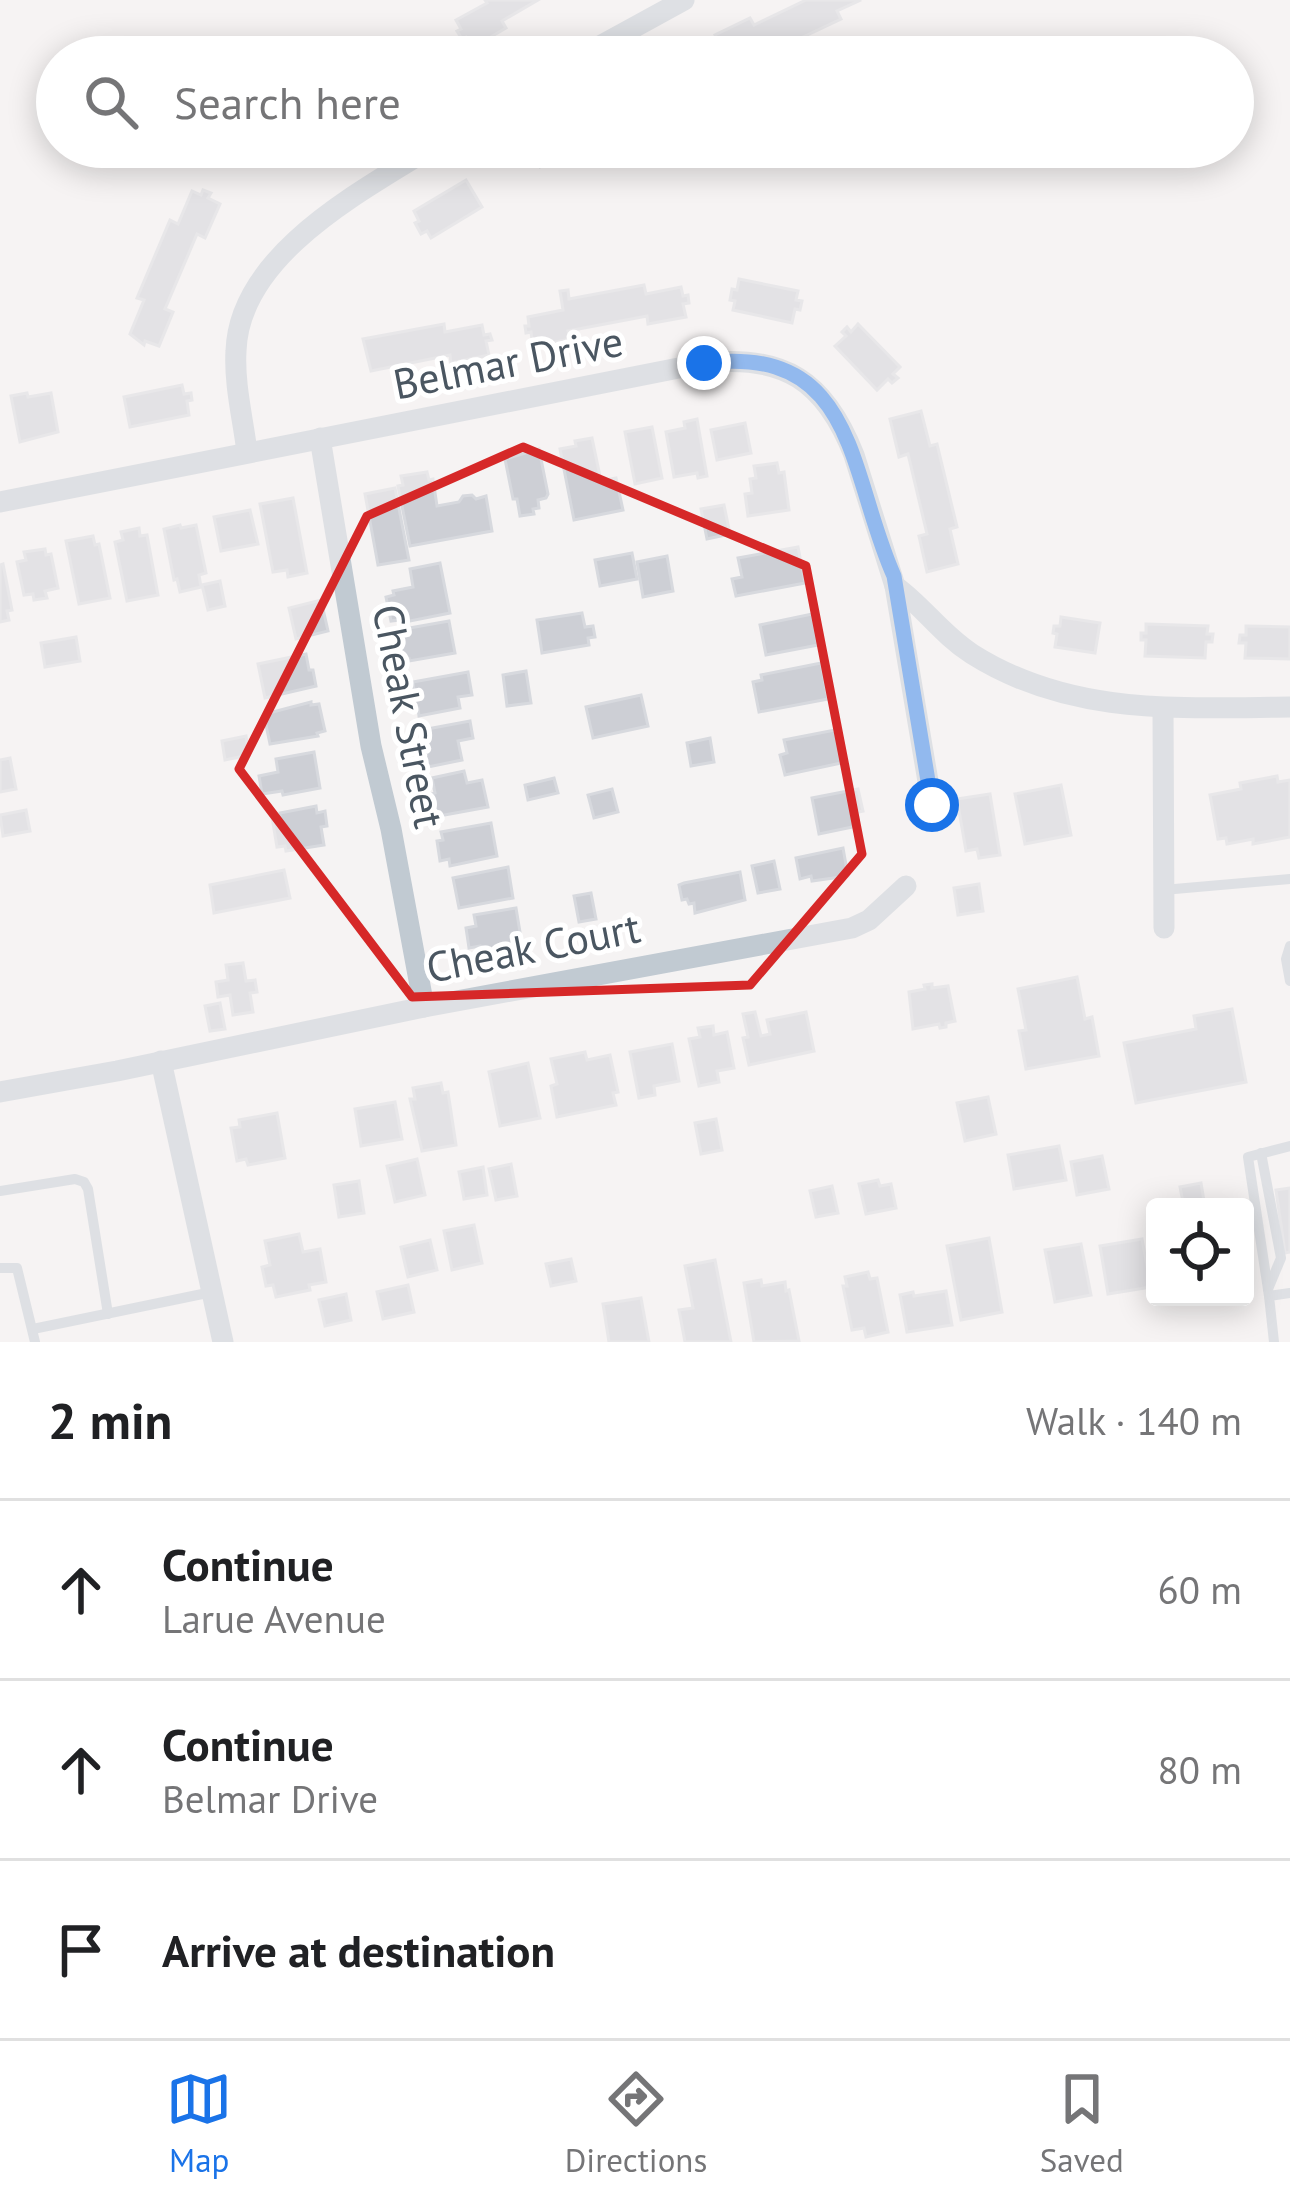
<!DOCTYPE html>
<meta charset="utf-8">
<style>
body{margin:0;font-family:"PT Sans",sans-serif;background:#f2f2f2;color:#202124}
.controls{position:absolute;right:36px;bottom:36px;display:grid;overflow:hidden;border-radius:12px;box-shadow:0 6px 30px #0003}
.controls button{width:108px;height:108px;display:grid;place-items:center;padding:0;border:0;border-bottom:3px solid #e0e0e0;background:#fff;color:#202124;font:60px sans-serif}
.stop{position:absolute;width:36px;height:36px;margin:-27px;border:9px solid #1a73e8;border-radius:50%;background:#fff}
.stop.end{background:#1a73e8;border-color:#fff;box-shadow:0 3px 12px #0008}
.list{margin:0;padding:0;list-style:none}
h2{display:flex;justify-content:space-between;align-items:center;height:156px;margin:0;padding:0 48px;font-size:51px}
h2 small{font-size:39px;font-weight:400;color:#757577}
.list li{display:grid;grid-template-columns:78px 1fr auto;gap:36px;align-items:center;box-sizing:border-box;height:180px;padding:0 48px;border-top:3px solid #e0e0e0}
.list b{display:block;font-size:45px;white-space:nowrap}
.list p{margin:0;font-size:39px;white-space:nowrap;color:#757577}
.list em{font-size:39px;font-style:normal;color:#757577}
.icon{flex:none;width:66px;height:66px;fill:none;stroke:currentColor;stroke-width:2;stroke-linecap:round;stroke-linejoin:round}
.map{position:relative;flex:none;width:1290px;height:1342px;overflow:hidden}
.search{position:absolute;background:#fff;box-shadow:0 6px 30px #0003;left:36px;right:36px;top:36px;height:132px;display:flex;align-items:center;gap:30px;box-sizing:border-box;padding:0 42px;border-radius:66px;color:#757577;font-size:45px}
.sheet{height:696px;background:#fff}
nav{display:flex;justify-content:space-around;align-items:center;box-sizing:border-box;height:168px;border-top:3px solid #e0e0e0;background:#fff;font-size:33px;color:#757577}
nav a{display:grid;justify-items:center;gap:6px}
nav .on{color:#1a73e8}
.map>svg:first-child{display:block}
.building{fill:#cdcfd5;stroke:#d7d9de;stroke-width:3}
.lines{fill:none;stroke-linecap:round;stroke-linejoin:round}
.lane{stroke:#c1cad2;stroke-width:10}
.street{stroke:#c1cad2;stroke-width:21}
.route{stroke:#1a73e8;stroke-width:15}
.marked{fill:none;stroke:#d62828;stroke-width:9;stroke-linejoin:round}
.labels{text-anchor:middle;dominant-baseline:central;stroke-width:10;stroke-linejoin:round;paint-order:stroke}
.street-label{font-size:42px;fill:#4a5661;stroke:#fff}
</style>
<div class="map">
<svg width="1290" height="1342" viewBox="0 0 1290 1342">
<rect width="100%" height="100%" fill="#f5f3f3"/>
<g class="building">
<path d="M 485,0 L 538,0 L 502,21 L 506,28 L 472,48 L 466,37 L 462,39 L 457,31 L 461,29 L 456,20 L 487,3 Z"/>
<path d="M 806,0 L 861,0 L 837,11 L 841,19 L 765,55 L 762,47 L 742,57 L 720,57 L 717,51 L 722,49 L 715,35 L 750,18 L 754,25 Z"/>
<path d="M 273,147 L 313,147 L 286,166 Z"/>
<path d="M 529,147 L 590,147 L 575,155 L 571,149 L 540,167 Z"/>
<path d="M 466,180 L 482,207 L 431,238 L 427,231 L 421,234 L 415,223 L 419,221 L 414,211 Z"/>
<path d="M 203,190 L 211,193 L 208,198 L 220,204 L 205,238 L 197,234 L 165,309 L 173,312 L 159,346 L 145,341 L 144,345 L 130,334 L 144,300 L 137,298 L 170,220 L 178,224 L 192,191 L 201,195 Z"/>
<path d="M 739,279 L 798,291 L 796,300 L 802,301 L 800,310 L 795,309 L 792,323 L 733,310 L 735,301 L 730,300 L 732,289 L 737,290 Z"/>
<path d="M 644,285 L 646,294 L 681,287 L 683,296 L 688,295 L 689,303 L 683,304 L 686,317 L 648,324 L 647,316 L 568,331 L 570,339 L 533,347 L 531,332 L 526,333 L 525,326 L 529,326 L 528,317 L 563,310 L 560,291 L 568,290 L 569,299 Z"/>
<path d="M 444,324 L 445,332 L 482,325 L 484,335 L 490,334 L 492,340 L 486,341 L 489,355 L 451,363 L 450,355 L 371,371 L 363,339 Z"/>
<path d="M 858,324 L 900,367 L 893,374 L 898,378 L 892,383 L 888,379 L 877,390 L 835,346 L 846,336 L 842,332 L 847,327 L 851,332 Z"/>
<path d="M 182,385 L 184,394 L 191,393 L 192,400 L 187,401 L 189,415 L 130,427 L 124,397 Z"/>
<path d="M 27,393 L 28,397 L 51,393 L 58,432 L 20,442 L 11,396 Z"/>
<path d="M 921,411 L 930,446 L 937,444 L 957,527 L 950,529 L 958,564 L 927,572 L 919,536 L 927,534 L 908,454 L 899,457 L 890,419 Z"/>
<path d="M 697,419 L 707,476 L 698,478 L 697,473 L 674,477 L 666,432 L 685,428 L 684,422 Z"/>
<path d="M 745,423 L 751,453 L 717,460 L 711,430 Z"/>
<path d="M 652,427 L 662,478 L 635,484 L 625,432 Z"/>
<path d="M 592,438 L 601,481 L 616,478 L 623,510 L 574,520 L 560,449 L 576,446 L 575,441 Z"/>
<path d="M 539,449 L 548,494 L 546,498 L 538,500 L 539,508 L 533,509 L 534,514 L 520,516 L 517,499 L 513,499 L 505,459 Z"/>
<path d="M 777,463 L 779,473 L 784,472 L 789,510 L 748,516 L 745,494 L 752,493 L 750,479 L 756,478 L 754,466 Z"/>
<path d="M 427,472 L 429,480 L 433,479 L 437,506 L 459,502 L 463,496 L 472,495 L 476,499 L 486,496 L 492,531 L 410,546 L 398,486 L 403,485 L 401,476 Z"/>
<path d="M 395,488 L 409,560 L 378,565 L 365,494 Z"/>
<path d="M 293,498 L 307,573 L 288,577 L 287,570 L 273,572 L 260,504 Z"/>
<path d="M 724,505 L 730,534 L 707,539 L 701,509 Z"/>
<path d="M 250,510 L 258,544 L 221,551 L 214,517 Z"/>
<path d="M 180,525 L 181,528 L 196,525 L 206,573 L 199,575 L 201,587 L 180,592 L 177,579 L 174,580 L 164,529 Z"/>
<path d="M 139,528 L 140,536 L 147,535 L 158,595 L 127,601 L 115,542 L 123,540 L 121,532 Z"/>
<path d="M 93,536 L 95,545 L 99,544 L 110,598 L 79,604 L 66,541 Z"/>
<path d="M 798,547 L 805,583 L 736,596 L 732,579 L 742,577 L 738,558 Z"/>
<path d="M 45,549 L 46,555 L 51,554 L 58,588 L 45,591 L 47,598 L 34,600 L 33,594 L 24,595 L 17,562 L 26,560 L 24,552 Z"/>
<path d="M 632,553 L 637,579 L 600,586 L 595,560 Z"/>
<path d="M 667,556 L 673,591 L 643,597 L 637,562 Z"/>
<path d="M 440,563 L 450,613 L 400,623 L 400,620 L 391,621 L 386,597 L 394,595 L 393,591 L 413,587 L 410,569 Z"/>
<path d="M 3,564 L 12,610 L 7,611 L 9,620 L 0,622 L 0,565 Z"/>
<path d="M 220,581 L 225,606 L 208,610 L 202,585 Z"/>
<path d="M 321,600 L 328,631 L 296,639 L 289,608 Z"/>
<path d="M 582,613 L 585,627 L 593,626 L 595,637 L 588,638 L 589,645 L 542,653 L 537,620 Z"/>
<path d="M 812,614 L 818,645 L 766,655 L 760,625 Z"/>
<path d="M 1061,617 L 1100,623 L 1095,653 L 1055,647 L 1057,634 L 1053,633 L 1054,626 L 1060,626 Z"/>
<path d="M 449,621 L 455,653 L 409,661 L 409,659 L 400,660 L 396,635 L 405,633 L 404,629 Z"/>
<path d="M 1146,624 L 1208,626 L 1207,634 L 1213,634 L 1212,642 L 1206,642 L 1205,658 L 1145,656 L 1146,640 L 1141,640 L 1141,633 L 1146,633 Z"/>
<path d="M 1246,626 L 1290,627 L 1290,659 L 1245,658 L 1246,643 L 1239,643 L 1240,635 L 1246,635 Z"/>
<path d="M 76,637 L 80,661 L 45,667 L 41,643 Z"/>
<path d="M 306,654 L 309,670 L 313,670 L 316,686 L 265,698 L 258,664 Z"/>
<path d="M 821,663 L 828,699 L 759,712 L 753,682 L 762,680 L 761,675 Z"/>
<path d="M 526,671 L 531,703 L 507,706 L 503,675 Z"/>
<path d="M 468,672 L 472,695 L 458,697 L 460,708 L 419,716 L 418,708 L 410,710 L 407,692 L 414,691 L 413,682 Z"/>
<path d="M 641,695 L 648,726 L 593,738 L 586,707 Z"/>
<path d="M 311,702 L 311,705 L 319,704 L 325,731 L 317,733 L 318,736 L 270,744 L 266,725 L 262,725 L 262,720 L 267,719 L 265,714 Z"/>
<path d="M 470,721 L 473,738 L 458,741 L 462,760 L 428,767 L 421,743 L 425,742 L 422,730 Z"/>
<path d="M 835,730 L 841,763 L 785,775 L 780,755 L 787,753 L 784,740 Z"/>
<path d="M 246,736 L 249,755 L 225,760 L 222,741 Z"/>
<path d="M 710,738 L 714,762 L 691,766 L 687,743 Z"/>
<path d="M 314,752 L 320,788 L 283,795 L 282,791 L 262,794 L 259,776 L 278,772 L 276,759 Z"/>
<path d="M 10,758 L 16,789 L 0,792 L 0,760 Z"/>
<path d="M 464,771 L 467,783 L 482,780 L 488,807 L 439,816 L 438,812 L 431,814 L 428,795 L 435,793 L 432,778 Z"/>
<path d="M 1277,776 L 1278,782 L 1290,780 L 1290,837 L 1253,844 L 1253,839 L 1227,844 L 1226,838 L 1218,839 L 1210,795 L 1241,789 L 1240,783 Z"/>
<path d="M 554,778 L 558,793 L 528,800 L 525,785 Z"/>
<path d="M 1061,785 L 1071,835 L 1025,844 L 1015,794 Z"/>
<path d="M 612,789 L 618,812 L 594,818 L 588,795 Z"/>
<path d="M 858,789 L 863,811 L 854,813 L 857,826 L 819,834 L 812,798 Z"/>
<path d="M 990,794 L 1000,855 L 979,858 L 977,849 L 966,851 L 957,799 Z"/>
<path d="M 316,806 L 317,813 L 325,811 L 327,826 L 321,827 L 324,845 L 286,851 L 285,846 L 277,847 L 272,817 L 280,816 L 280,813 Z"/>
<path d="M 26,810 L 30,831 L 3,836 L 0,815 Z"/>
<path d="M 491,823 L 497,856 L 450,866 L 449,859 L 440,861 L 437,841 L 443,840 L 441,832 Z"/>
<path d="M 843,848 L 848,876 L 812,881 L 811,876 L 800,879 L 796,858 Z"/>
<path d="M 774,861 L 780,889 L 758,893 L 752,866 Z"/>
<path d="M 508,867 L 513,898 L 459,908 L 453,878 Z"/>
<path d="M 284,870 L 290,898 L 214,913 L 210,885 Z"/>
<path d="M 740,872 L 745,900 L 695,913 L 694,903 L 689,904 L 687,899 L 682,900 L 679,885 L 684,883 Z"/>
<path d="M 979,884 L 983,911 L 958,915 L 954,888 Z"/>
<path d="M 591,893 L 596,919 L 579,922 L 574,896 Z"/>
<path d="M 516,908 L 523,950 L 482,957 L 480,946 L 469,948 L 466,928 L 476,926 L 474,915 Z"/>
<path d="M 243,963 L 246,981 L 255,980 L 257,992 L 250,993 L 253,1012 L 233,1015 L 230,995 L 218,997 L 216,982 L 228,980 L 226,965 Z"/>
<path d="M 1077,977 L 1085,1019 L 1092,1017 L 1099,1056 L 1026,1069 L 1019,1031 L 1026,1030 L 1018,989 Z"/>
<path d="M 932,984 L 932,988 L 948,986 L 955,1021 L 946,1023 L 946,1027 L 940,1028 L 939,1024 L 913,1029 L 909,992 L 925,989 L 924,985 Z"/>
<path d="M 220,1003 L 225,1029 L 210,1031 L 205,1006 Z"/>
<path d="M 1232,1009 L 1246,1082 L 1136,1103 L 1124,1043 L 1196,1029 L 1194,1016 Z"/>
<path d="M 755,1012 L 761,1036 L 770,1034 L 767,1020 L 806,1012 L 814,1051 L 749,1065 L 743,1038 L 748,1037 L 743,1014 Z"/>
<path d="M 713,1026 L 714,1035 L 727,1032 L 734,1068 L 717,1071 L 719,1082 L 699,1086 L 689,1039 L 700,1037 L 698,1028 Z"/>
<path d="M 672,1044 L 679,1081 L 654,1086 L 655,1095 L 639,1098 L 630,1052 Z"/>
<path d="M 585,1052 L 587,1060 L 610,1055 L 618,1092 L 613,1093 L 616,1105 L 557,1117 L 551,1086 L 557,1084 L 551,1059 Z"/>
<path d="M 528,1063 L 540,1118 L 500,1126 L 489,1072 Z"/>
<path d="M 441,1083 L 443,1093 L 448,1092 L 456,1145 L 422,1151 L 410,1099 L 415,1099 L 413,1088 Z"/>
<path d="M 988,1097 L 996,1134 L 965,1141 L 957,1103 Z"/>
<path d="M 395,1102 L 402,1139 L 361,1146 L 355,1109 Z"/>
<path d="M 277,1113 L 285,1158 L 248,1165 L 246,1159 L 237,1161 L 231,1128 L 240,1127 L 239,1120 Z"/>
<path d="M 716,1119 L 722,1150 L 701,1154 L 695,1123 Z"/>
<path d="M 1059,1146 L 1066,1180 L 1014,1189 L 1008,1155 Z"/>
<path d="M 1102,1156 L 1109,1189 L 1077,1195 L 1071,1162 Z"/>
<path d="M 417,1159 L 425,1195 L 395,1202 L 387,1166 Z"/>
<path d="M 511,1164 L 517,1196 L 496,1200 L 489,1169 Z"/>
<path d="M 483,1167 L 487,1195 L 464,1199 L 459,1172 Z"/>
<path d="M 878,1180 L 880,1186 L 891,1184 L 896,1208 L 866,1214 L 859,1184 Z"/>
<path d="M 359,1181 L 364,1213 L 339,1217 L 334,1185 Z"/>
<path d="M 1201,1183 L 1205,1207 L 1184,1207 L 1180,1187 Z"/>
<path d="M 832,1186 L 838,1213 L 816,1217 L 810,1191 Z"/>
<path d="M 1290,1188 L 1290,1252 L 1285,1253 L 1276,1190 Z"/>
<path d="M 474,1225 L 482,1263 L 452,1270 L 444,1231 Z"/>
<path d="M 299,1234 L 303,1252 L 320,1249 L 326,1282 L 309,1285 L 310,1290 L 276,1297 L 273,1285 L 266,1286 L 262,1267 L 270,1265 L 265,1241 Z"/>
<path d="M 989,1238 L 1002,1312 L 961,1320 L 947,1246 Z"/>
<path d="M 1142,1239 L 1151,1287 L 1108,1294 L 1100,1246 Z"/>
<path d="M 430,1240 L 437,1270 L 408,1277 L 401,1247 Z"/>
<path d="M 1081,1244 L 1091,1295 L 1055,1302 L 1045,1250 Z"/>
<path d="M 571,1259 L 576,1281 L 551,1286 L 546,1264 Z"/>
<path d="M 715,1260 L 731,1342 L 685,1342 L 679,1310 L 693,1308 L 685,1266 Z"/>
<path d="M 868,1272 L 870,1279 L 877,1278 L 888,1332 L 866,1337 L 864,1328 L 852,1330 L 843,1286 L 847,1286 L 845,1277 Z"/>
<path d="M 761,1280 L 762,1286 L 785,1282 L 786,1291 L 789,1290 L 799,1341 L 754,1342 L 744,1283 Z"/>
<path d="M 408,1285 L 414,1312 L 383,1319 L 377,1292 Z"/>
<path d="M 946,1291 L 952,1325 L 907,1332 L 900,1295 L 913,1292 L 914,1296 Z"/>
<path d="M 346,1294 L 351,1320 L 325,1326 L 319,1300 Z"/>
<path d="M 641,1298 L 649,1342 L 609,1342 L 603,1304 Z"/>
</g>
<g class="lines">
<g class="lane">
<path d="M 1163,890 L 1290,879"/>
<path d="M 1290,946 L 1286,959 L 1290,981"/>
<path d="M 1261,1153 L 1281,1258 L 1268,1289"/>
<path d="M 0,1191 L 75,1179 L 84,1182 L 88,1189 L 108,1314"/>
<path d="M 0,1268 L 17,1268 L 35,1342"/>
<path d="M 1269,1296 L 1248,1157 L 1290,1146"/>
<path d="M 33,1329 L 212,1292"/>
<path d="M 1274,1342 L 1269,1296 L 1290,1293"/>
</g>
<g class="street">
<path d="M 580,57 L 684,0"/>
<path d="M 320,438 L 371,746 L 391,829 L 424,1007"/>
<path d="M 247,452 C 243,419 234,384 236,351 C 239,255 360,192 432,147"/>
<path d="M 0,502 L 704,363 C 784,354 825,381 854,455 L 895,586 C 923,606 941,634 972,654 C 1070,716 1178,708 1290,707"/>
<path d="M 895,586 L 932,805"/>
<path d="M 1163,708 L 1164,928"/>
<path d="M 161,1061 L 223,1342"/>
<path d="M 0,1092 L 117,1071 L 424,1007 L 852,928 L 869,920 L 906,886"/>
</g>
</g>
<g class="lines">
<path class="route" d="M 704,363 C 858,344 848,474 894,576 L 932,805"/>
</g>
<path d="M0 0H1290V1342H0ZM 523,447 L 806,566 L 862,854 L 750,985 L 412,997 L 239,769 L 367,516 Z" fill="#f5f3f3" fill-opacity=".55" fill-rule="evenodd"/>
<path class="marked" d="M 523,447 L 806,566 L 862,854 L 750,985 L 412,997 L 239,769 L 367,516 Z"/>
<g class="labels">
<g class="street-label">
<text transform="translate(508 362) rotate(-11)">Belmar Drive</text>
<text transform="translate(409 716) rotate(79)">Cheak Street</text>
<text transform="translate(533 947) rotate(-11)">Cheak Court</text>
</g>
</g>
</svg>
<div class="controls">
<button><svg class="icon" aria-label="locate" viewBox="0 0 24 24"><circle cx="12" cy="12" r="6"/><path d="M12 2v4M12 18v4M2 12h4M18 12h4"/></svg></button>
</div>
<div class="stop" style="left:932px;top:805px"></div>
<div class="stop end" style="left:704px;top:363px"></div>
<div class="search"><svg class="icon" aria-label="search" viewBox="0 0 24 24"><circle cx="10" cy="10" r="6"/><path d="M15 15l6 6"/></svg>Search here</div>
</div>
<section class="sheet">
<h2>2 min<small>Walk · 140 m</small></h2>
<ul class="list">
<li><svg class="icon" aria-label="ahead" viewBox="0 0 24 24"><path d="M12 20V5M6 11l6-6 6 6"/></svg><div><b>Continue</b><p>Larue Avenue</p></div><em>60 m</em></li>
<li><svg class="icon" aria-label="ahead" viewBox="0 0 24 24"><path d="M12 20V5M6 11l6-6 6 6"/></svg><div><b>Continue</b><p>Belmar Drive</p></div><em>80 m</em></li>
<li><svg class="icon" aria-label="arrive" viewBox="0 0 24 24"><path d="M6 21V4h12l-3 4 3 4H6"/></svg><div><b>Arrive at destination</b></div></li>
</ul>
</section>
<nav>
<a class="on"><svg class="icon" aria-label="map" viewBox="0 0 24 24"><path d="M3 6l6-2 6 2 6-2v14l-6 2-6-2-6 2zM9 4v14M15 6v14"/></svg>Map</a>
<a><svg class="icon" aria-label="directions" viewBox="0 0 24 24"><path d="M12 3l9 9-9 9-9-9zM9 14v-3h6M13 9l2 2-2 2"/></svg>Directions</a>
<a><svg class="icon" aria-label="saved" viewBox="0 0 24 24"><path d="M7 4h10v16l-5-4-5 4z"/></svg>Saved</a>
</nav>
